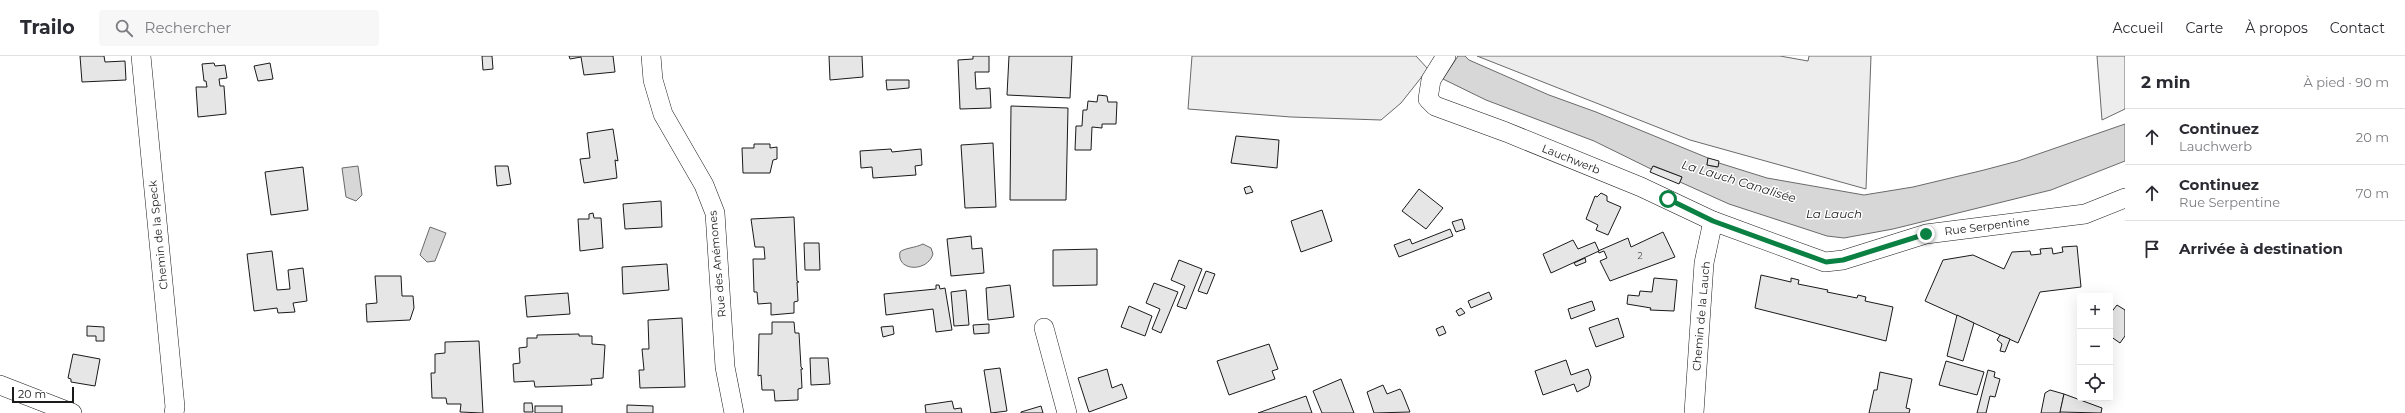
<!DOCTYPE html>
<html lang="fr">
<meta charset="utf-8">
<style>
body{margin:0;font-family:Montserrat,sans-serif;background:#f7f7f7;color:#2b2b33}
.controls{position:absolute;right:12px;bottom:12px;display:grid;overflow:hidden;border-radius:4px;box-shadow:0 4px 16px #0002}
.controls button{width:36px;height:36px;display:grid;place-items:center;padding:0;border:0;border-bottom:1px solid #e1e1e2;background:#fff;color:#2b2b33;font:20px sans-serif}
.scale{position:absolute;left:12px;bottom:10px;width:62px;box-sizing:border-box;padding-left:4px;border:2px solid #1a1a1a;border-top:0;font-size:11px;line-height:14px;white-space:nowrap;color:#1a1a1a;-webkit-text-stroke:3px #fff;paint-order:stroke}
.stop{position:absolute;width:12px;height:12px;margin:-9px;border:3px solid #0b8043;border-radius:50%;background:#fff}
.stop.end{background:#0b8043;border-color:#fff;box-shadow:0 1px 4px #0008}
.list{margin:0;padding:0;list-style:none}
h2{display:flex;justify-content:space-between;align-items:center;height:52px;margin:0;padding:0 16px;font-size:17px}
h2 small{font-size:13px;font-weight:400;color:#7c7c81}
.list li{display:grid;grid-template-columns:26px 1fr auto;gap:12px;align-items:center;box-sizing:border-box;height:56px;padding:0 16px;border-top:1px solid #e1e1e2}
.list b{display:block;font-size:15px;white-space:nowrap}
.list p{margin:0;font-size:13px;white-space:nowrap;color:#7c7c81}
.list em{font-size:13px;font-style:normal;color:#7c7c81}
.icon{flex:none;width:22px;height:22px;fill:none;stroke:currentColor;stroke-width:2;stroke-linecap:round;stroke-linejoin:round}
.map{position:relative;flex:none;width:2125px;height:357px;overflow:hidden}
header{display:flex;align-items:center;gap:24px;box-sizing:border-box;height:56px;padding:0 20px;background:#fff;border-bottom:1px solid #e1e1e2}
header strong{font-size:19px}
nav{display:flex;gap:22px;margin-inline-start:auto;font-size:14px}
.search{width:280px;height:36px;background:#f7f7f7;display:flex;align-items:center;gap:10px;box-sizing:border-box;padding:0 14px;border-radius:4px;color:#7c7c81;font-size:15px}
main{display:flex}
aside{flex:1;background:#fff}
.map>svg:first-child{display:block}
.built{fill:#ededed;stroke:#6a6a6a}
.water{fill:#d7d7d7;stroke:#6a6a6a}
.building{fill:#e6e6e6;stroke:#1a1a1a}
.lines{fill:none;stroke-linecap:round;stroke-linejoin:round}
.minor-casing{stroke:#1a1a1a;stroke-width:20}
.minor{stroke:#fff;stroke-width:19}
.route{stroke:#0b8043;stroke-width:5}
.labels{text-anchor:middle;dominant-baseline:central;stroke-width:3;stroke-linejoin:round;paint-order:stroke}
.number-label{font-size:9px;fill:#4d4d4d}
.street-label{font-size:11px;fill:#1a1a1a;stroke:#fff}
.water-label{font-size:12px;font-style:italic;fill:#1a1a1a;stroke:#fff}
</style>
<header>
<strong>Trailo</strong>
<div class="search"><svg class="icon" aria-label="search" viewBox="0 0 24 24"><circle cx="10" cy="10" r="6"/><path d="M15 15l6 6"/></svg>Rechercher</div>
<nav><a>Accueil</a><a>Carte</a><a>À propos</a><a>Contact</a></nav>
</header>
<main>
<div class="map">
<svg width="2125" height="357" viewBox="0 0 2125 357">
<rect width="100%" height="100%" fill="#fff"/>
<g class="built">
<path d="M 1192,0 L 1416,0 L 1428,13 L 1401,47 L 1381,64 L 1291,61 L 1188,53 Z"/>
<path d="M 1477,0 L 1780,0 L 1808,5 L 1809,0 L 1871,0 L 1866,133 L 1690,84 Z"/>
<path d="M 2097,0 L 2125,0 L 2125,53 L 2102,64 Z"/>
</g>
<g class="water">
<path d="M 1458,0 L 1465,0 L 1469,4 L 1549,39 L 1596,56 L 1708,102 L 1707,109 L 1717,111 L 1719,107 L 1767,122 L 1864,139 L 1913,131 L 1984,114 L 2018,105 L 2125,68 L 2125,105 L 2051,134 L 1893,173 L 1844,182 L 1827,180 L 1729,148 L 1680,126 L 1682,121 L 1654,110 L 1651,113 L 1594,85 L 1486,44 L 1443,23 Z"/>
<path d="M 358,110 L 362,139 L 356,145 L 346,141 L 342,112 Z"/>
<path d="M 430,171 L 446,177 L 435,205 L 427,206 L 420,199 Z"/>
<path d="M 923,188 L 931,192 L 933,198 C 927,217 896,215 900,196 C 904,192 915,192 923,188 Z"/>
</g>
<g class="building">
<path d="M 80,0 L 104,0 L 105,6 L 125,5 L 126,24 L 82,26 Z"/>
<path d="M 482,0 L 492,0 L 493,13 L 483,14 Z"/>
<path d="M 569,0 L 613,0 L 615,16 L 584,19 L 581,1 L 570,3 Z"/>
<path d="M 829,0 L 862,0 L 863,21 L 830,24 Z"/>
<path d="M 973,0 L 989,0 L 989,16 L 975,16 L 976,33 L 990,32 L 991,52 L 960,53 L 958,4 L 973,3 Z"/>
<path d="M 1009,0 L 1072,0 L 1070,42 L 1007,39 Z"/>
<path d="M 214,7 L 215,10 L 225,9 L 227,22 L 219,23 L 220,30 L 224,30 L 226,58 L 198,61 L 196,31 L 207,31 L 206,25 L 204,25 L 202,8 Z"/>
<path d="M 270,7 L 273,23 L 258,25 L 254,10 Z"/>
<path d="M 886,24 L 909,24 L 909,32 L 887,34 Z"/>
<path d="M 1098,39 L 1107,40 L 1108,46 L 1117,46 L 1116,68 L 1102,68 L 1102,72 L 1092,71 L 1091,94 L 1075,94 L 1076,70 L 1082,70 L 1083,54 L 1087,54 L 1088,45 L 1097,46 Z"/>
<path d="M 1011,50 L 1068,52 L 1066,144 L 1010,144 Z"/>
<path d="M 613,73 L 618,105 L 615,104 L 617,122 L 584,127 L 580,103 L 590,102 L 587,77 Z"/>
<path d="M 1236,80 L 1279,84 L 1277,112 L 1231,107 Z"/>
<path d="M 993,87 L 996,151 L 965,152 L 961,89 Z"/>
<path d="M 754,88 L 770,88 L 770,92 L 777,91 L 777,103 L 773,104 L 770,117 L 743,117 L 742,92 L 754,92 Z"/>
<path d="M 891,93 L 892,96 L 921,93 L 922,109 L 915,110 L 916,119 L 873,122 L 872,111 L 861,112 L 860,95 Z"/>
<path d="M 1708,102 L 1719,105 L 1718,111 L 1707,109 Z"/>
<path d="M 495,110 L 508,110 L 511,128 L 497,130 Z"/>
<path d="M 1653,110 L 1682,121 L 1679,128 L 1650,116 Z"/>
<path d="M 303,111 L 308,154 L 271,159 L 265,116 Z"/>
<path d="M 1250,130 L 1253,136 L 1246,138 L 1244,132 Z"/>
<path d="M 1419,133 L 1443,152 L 1426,173 L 1402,155 Z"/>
<path d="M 1601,137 L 1607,140 L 1607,145 L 1621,151 L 1608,179 L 1596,174 L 1598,169 L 1586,163 L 1595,140 L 1597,141 Z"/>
<path d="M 661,145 L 662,171 L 625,173 L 623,148 Z"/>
<path d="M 1322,154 L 1332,185 L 1301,196 L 1291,165 Z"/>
<path d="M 593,157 L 594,162 L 601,162 L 603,192 L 580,195 L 578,163 L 589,163 L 589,158 Z"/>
<path d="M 794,161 L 797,225 L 799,226 L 797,226 L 798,245 L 794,246 L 794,257 L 771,259 L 771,247 L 758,248 L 757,236 L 754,236 L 753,203 L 765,203 L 764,191 L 755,191 L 751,163 Z"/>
<path d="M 1462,163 L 1465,173 L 1456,176 L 1452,166 Z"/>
<path d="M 1450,173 L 1453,180 L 1399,201 L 1394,189 L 1410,183 L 1412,188 Z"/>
<path d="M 1663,176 L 1675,201 L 1610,225 L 1600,205 L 1607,202 L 1604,195 L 1599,197 L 1598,195 L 1628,182 L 1631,191 Z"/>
<path d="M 971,180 L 972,193 L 982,192 L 984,217 L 951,220 L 947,183 Z"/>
<path d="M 1573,184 L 1578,193 L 1595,186 L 1599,195 L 1551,217 L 1543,198 Z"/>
<path d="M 804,187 L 819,187 L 820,214 L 805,214 Z"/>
<path d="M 2077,190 L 2081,231 L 2040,236 L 2018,287 L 1925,245 L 1943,204 L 1973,199 L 2004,213 L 2012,196 L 2030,195 L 2031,199 L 2041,198 L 2040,193 L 2052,192 L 2053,198 L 2063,196 L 2062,191 Z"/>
<path d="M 1097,193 L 1097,229 L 1053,230 L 1053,194 Z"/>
<path d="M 272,195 L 277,234 L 290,233 L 288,214 L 303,212 L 307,245 L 293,247 L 295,256 L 278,257 L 277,252 L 254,255 L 247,198 Z"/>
<path d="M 1585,202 L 1586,206 L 1576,210 L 1574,207 Z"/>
<path d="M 1179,204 L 1202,213 L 1186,253 L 1177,250 L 1185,230 L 1171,224 Z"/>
<path d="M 667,208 L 669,234 L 623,238 L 622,211 Z"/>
<path d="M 1206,215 L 1215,218 L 1207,238 L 1198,235 Z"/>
<path d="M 1761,219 L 1791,226 L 1791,222 L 1799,224 L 1798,228 L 1828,234 L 1827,236 L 1857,242 L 1858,239 L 1866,241 L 1865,245 L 1893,251 L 1886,285 L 1755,252 Z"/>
<path d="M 375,220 L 401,220 L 402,240 L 413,240 L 414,252 L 410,264 L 367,266 L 366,248 L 377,247 Z"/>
<path d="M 1654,222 L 1677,224 L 1674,255 L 1650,254 L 1651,252 L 1627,248 L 1628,239 L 1639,240 L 1640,235 L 1652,236 Z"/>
<path d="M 1154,227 L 1178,236 L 1161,277 L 1152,273 L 1160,253 L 1146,247 Z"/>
<path d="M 936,229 L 939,229 L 940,233 L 945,232 L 952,274 L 936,276 L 933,253 L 886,259 L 884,238 L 936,233 Z"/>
<path d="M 1010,229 L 1014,261 L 988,264 L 986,232 Z"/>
<path d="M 966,234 L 969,269 L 954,270 L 951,236 Z"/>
<path d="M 1489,236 L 1492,243 L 1471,252 L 1468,245 Z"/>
<path d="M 568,237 L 570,258 L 527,261 L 525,240 Z"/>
<path d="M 1592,245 L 1595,254 L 1571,263 L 1568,253 Z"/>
<path d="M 2117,249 L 2125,254 L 2125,280 L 2120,287 L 2110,280 L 2110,258 Z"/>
<path d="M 1129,250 L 1152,260 L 1145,280 L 1121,271 Z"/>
<path d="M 1461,252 L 1465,257 L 1459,260 L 1456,255 Z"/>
<path d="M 1957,259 L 1974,267 L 1963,305 L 1947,300 Z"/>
<path d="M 682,262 L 685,331 L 640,332 L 639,314 L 644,314 L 642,293 L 649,293 L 648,264 Z"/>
<path d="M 1618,262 L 1624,281 L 1596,291 L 1589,272 Z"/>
<path d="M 772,266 L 794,266 L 795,277 L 799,277 L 801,311 L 803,313 L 801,313 L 802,332 L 798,333 L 798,344 L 775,345 L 774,334 L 762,334 L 761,319 L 758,320 L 759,278 L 772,278 Z"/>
<path d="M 989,268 L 989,277 L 974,278 L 973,269 Z"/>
<path d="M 87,270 L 104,271 L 104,285 L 96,285 L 96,280 L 87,280 Z"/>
<path d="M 893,270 L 894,278 L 883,281 L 881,271 Z"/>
<path d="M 1443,270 L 1446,277 L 1439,280 L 1436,273 Z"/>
<path d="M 579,278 L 579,280 L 592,280 L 592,288 L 605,289 L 603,322 L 591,323 L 592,329 L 535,331 L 534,325 L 514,326 L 513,308 L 520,307 L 519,292 L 527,291 L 527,282 L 537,282 L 537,279 Z"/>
<path d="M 2000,279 L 2010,283 L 2005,296 L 2000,295 L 2002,288 L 1997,284 Z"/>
<path d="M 479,285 L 483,357 L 460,356 L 461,348 L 447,348 L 446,342 L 432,342 L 431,317 L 435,317 L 435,298 L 445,297 L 445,286 Z"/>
<path d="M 1269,288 L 1278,313 L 1272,315 L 1275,323 L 1229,339 L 1217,305 Z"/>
<path d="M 73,298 L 100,303 L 95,330 L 71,326 L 71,323 L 68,322 Z"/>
<path d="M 810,302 L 828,302 L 830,328 L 811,329 Z"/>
<path d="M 1566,304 L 1571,319 L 1588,313 L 1591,321 L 1589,330 L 1577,336 L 1574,328 L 1543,339 L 1535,315 Z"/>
<path d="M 1946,305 L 1984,316 L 1977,339 L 1939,329 Z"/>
<path d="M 1000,312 L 1007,355 L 991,357 L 984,314 Z"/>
<path d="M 1107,313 L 1112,332 L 1122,328 L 1127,342 L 1089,356 L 1078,322 Z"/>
<path d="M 1988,314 L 1995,316 L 1994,321 L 2000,323 L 1995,341 L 1990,340 L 1986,357 L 1977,357 Z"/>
<path d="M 1880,316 L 1912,323 L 1906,352 L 1910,353 L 1909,357 L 1869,357 L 1874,334 L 1877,334 Z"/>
<path d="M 1341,323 L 1354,357 L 1322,357 L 1313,335 Z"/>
<path d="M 1383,329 L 1387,338 L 1400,333 L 1402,336 L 1410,356 L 1374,357 L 1367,336 Z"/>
<path d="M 2050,334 L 2064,338 L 2060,357 L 2041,357 L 2045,337 Z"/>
<path d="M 2064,338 L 2102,352 L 2101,357 L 2060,356 Z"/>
<path d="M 1306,340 L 1312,357 L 1258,357 Z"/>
<path d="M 952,345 L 954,353 L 961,352 L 962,357 L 926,357 L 925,349 Z"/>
<path d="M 524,347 L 532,347 L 533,356 L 524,356 Z"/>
<path d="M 627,349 L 653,350 L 653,357 L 627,357 Z"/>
<rect x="535" y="350" width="27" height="7"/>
<path d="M 1041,350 L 1043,357 L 1021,357 L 1021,356 Z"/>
</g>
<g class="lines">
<defs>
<g id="minor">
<path d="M 141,0 L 175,351 L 174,357"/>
<path d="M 651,0 L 653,24 L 663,58 L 704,129 L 715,157 L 725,311 L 734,357"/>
<path d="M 1446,0 L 1431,24 L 1428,43 L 1435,50 L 1506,76 L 1641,131 L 1713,165 L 1825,206 L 1843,204 L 1926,178 L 2085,158 L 2125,142"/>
<path d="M 1044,272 L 1067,357"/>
<path d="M 0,329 L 72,357"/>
<path d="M 1694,357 L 1704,207 L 1713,165"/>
</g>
</defs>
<use href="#minor" class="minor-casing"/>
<use href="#minor" class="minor"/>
</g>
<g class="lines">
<path class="route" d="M 1668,143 L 1713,165 L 1826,206 L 1843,204 L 1926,178"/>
</g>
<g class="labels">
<g class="number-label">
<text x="1640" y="199">2</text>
</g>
<g class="street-label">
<text transform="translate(1571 103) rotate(22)">Lauchwerb</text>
<text transform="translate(1987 170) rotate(-7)">Rue Serpentine</text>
<text transform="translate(158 179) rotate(-96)">Chemin de la Speck</text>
<text transform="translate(717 208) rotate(-95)">Rue des Anémones</text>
<text transform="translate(1701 260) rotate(-85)">Chemin de la Lauch</text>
</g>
<g class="water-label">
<text transform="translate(1739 125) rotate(17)">La Lauch Canalisée</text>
<text x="1834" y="157">La Lauch</text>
</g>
</g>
</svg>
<div class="controls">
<button>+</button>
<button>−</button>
<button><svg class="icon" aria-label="locate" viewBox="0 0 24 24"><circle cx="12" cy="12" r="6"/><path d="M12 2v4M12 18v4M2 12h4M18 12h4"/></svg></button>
</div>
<div class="scale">20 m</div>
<div class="stop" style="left:1668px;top:143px"></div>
<div class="stop end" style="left:1926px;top:178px"></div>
</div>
<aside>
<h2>2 min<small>À pied · 90 m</small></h2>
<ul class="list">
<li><svg class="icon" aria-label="ahead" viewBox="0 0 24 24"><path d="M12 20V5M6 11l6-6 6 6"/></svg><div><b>Continuez</b><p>Lauchwerb</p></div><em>20 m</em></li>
<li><svg class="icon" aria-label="ahead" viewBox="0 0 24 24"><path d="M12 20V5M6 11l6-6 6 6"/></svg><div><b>Continuez</b><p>Rue Serpentine</p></div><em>70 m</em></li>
<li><svg class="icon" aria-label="arrive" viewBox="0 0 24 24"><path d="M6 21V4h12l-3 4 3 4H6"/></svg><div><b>Arrivée à destination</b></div></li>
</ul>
</aside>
</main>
